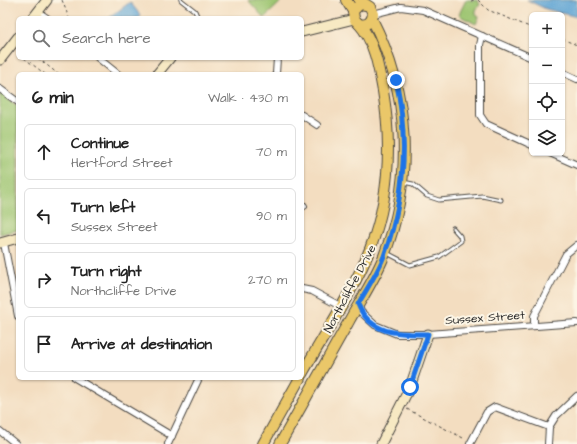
<!DOCTYPE html>
<meta charset="utf-8">
<style>
body{margin:0;font-family:"Architects Daughter",sans-serif;background:#f6f6f6;color:#222}
.controls{position:absolute;right:12px;top:12px;display:grid;overflow:hidden;border-radius:6px;box-shadow:0 1px 3px #0004}
.controls button{width:36px;height:36px;display:grid;place-items:center;padding:0;border:0;border-bottom:1px solid #e0e0e0;background:#fff;color:#222;font:20px sans-serif}
.stop{position:absolute;width:12px;height:12px;margin:-9px;border:3px solid #1a73e8;border-radius:50%;background:#fff}
.stop.end{background:#1a73e8;border-color:#fff;box-shadow:0 1px 4px #0008}
.list{margin:0;padding:0;list-style:none}
h2{display:flex;justify-content:space-between;align-items:center;height:52px;margin:0;padding:0 16px;font-size:17px}
h2 small{font-size:13px;font-weight:400;color:#767676}
.list li{display:grid;grid-template-columns:26px 1fr auto;gap:12px;align-items:center;box-sizing:border-box;height:56px;margin:0 8px 8px;padding:0 8px;border:1px solid #e0e0e0;border-radius:6px}
.list b{display:block;font-size:15px;white-space:nowrap}
.list p{margin:0;font-size:13px;white-space:nowrap;color:#767676}
.list em{font-size:13px;font-style:normal;color:#767676}
.icon{flex:none;width:22px;height:22px;fill:none;stroke:currentColor;stroke-width:2;stroke-linecap:round;stroke-linejoin:round}
.map{position:relative;flex:none;width:577px;height:444px;overflow:hidden}
.search{position:absolute;background:#fff;box-shadow:0 1px 3px #0004;left:16px;top:16px;width:288px;height:44px;display:flex;align-items:center;gap:10px;box-sizing:border-box;padding:0 14px;border-radius:6px;color:#767676;font-size:15px}
.panel{position:absolute;background:#fff;box-shadow:0 1px 3px #0004;left:16px;top:72px;width:288px;height:308px;border-radius:6px}
.map>svg:first-child{display:block}
.green{fill:#9dc571;stroke:#64784e}
.water{fill:#5fa4d4;stroke:#456880}
.lines{fill:none;stroke-linecap:round;stroke-linejoin:round}
.lane-casing{stroke:#494641;stroke-width:5}
.street-casing{stroke:#494641;stroke-width:8}
.secondary-casing{stroke:#494641;stroke-width:11}
.primary-casing{stroke:#494641;stroke-width:12}
.path{stroke:#494641;stroke-width:1;stroke-dasharray:3 3;stroke-linecap:butt}
.lane{stroke:#fff;stroke-width:3}
.street{stroke:#fff;stroke-width:6}
.secondary{stroke:#f7e9c3;stroke-width:9}
.primary{stroke:#eac769;stroke-width:10}
.route{stroke:#1a73e8;stroke-width:5}
.labels{text-anchor:middle;dominant-baseline:central;stroke-width:4;stroke-linejoin:round;paint-order:stroke}
.street-label{font-size:12px;fill:#2b2b2b;stroke:#fcf5e5}
</style>
<div class="map">
<svg width="577" height="444" viewBox="0 0 577 444">
<rect width="100%" height="100%" fill="#fcf5e5"/>
<filter id="ink" filterUnits="userSpaceOnUse"><feTurbulence type="fractalNoise" baseFrequency=".025" numOctaves="2"/><feDisplacementMap in="SourceGraphic" scale="8" xChannelSelector="R" yChannelSelector="G"/><feConvolveMatrix kernelMatrix="1 2 1 2 8 2 1 2 1" color-interpolation-filters="sRGB"/></filter>
<filter id="wash" filterUnits="userSpaceOnUse"><feTurbulence type="fractalNoise" baseFrequency=".012" numOctaves="4" result="noise"/><feDisplacementMap in="SourceGraphic" scale="16" xChannelSelector="R" yChannelSelector="G"/><feGaussianBlur stdDeviation="0.9" result="paint"/><feColorMatrix in="noise" values="0 0 0 0 0 0 0 0 0 0 0 0 0 0 0 0 0 1.4 0 .05"/><feComposite in="paint" operator="in"/></filter>
<g filter="url(#wash)">
<rect width="100%" height="100%" fill="#f3ddc0"/>
<g class="green">
<path d="M 248,0 L 283,0 L 264,18 Z"/>
<path d="M 466,0 L 477,0 L 480,4 L 476,10 L 476,15 L 479,17 L 476,24 L 462,17 L 459,14 Z"/>
<path d="M 0,92 L 18,107 L 18,230 L 0,234 Z"/>
</g>
<g class="water">
<path d="M 527,0 L 577,0 L 577,17 L 546,9 Z"/>
<path d="M 130,2 L 141,16 L 139,18 L 109,18 Z"/>
</g>
</g>
<g filter="url(#ink)">
<g class="lines">
<defs>
<g id="lane">
<path d="M 181,0 L 195,11 L 198,18"/>
<path d="M 403,182 L 413,184 L 427,196 L 439,200 L 482,196 L 501,200"/>
<path d="M 387,253 L 410,265 L 439,257 L 461,241 L 460,236 L 453,228"/>
</g>
<g id="street">
<path d="M 38,12 L 47,18"/>
<path d="M 373,14 L 401,7 L 423,10 L 532,58"/>
<path d="M 482,36 L 480,45 L 480,115 L 486,124 L 532,145"/>
<path d="M 98,58 L 118,74"/>
<path d="M 562,72 L 577,79"/>
<path d="M 276,74 L 277,58"/>
<path d="M 0,89 L 18,102"/>
<path d="M 302,115 L 317,125"/>
<path d="M 550,153 L 577,165"/>
<path d="M 302,207 L 304,206"/>
<path d="M 4,243 L 18,316"/>
<path d="M 302,289 L 312,291 L 340,306"/>
<path d="M 358,304 L 361,312 L 375,325 L 397,334 L 428,334 L 577,323"/>
<path d="M 534,325 L 534,316 L 566,254 L 577,245"/>
<path d="M 75,378 L 172,436"/>
<path d="M 0,431 L 16,444"/>
<path d="M 168,444 L 199,378"/>
<path d="M 470,444 L 487,412 L 495,407 L 549,427"/>
<path d="M 548,444 L 549,427 L 556,416 L 577,396"/>
</g>
<g id="secondary">
<path d="M 33,18 L 47,0"/>
<path d="M 302,32 L 354,19"/>
<path d="M 0,60 L 18,37"/>
<path d="M 157,74 L 170,58"/>
<path d="M 0,243 L 18,238"/>
<path d="M 381,444 L 410,387 L 428,334"/>
</g>
<g id="primary">
<path d="M 346,0 L 353,11"/>
<path d="M 359,0 L 370,7 L 373,14 C 372,22 367,26 359,24 L 354,19 L 353,11 L 360,4 L 366,5"/>
<path d="M 302,374 C 324,335 354,290 370,249 C 390,197 392,145 383,91 C 379,69 374,40 359,24"/>
<path d="M 263,444 L 300,378"/>
<path d="M 280,444 C 303,404 325,363 348,323 C 360,301 375,279 384,256 C 414,178 410,93 372,19"/>
</g>
</defs>
<use href="#lane" class="lane-casing"/>
<use href="#street" class="street-casing"/>
<use href="#secondary" class="secondary-casing"/>
<use href="#primary" class="primary-casing"/>
<g class="path">
<path d="M 62,0 L 69,18"/>
<path d="M 478,0 L 488,10 L 532,28"/>
<path d="M 471,1 L 474,0"/>
<path d="M 562,39 L 577,45"/>
<path d="M 24,58 L 45,74"/>
<path d="M 38,58 L 58,74"/>
<path d="M 407,409 L 465,439"/>
</g>
<use href="#lane" class="lane"/>
<use href="#street" class="street"/>
<use href="#secondary" class="secondary"/>
<use href="#primary" class="primary"/>
</g>
</g>
<g class="lines" filter="url(#ink)">
<path class="route" d="M 396,80 C 409,140 405,198 384,256 C 378,272 367,289 358,304 C 370,335 400,334 428,334 L 410,387"/>
</g>
<g class="labels">
<g class="street-label">
<text transform="translate(350 289) rotate(-62)">Northcliffe Drive</text>
<text transform="translate(485 318) rotate(-4)">Sussex Street</text>
</g>
</g>
</svg>
<div class="controls">
<button>+</button>
<button>−</button>
<button><svg class="icon" aria-label="locate" viewBox="0 0 24 24"><circle cx="12" cy="12" r="6"/><path d="M12 2v4M12 18v4M2 12h4M18 12h4"/></svg></button>
<button><svg class="icon" aria-label="layers" viewBox="0 0 24 24"><path d="M12 4l9 5-9 5-9-5zM3 14l9 5 9-5"/></svg></button>
</div>
<div class="stop" style="left:410px;top:387px"></div>
<div class="stop end" style="left:396px;top:80px"></div>
<div class="search"><svg class="icon" aria-label="search" viewBox="0 0 24 24"><circle cx="10" cy="10" r="6"/><path d="M15 15l6 6"/></svg>Search here</div>
<section class="panel">
<h2>6 min<small>Walk · 430 m</small></h2>
<ul class="list">
<li><svg class="icon" aria-label="ahead" viewBox="0 0 24 24"><path d="M12 20V5M6 11l6-6 6 6"/></svg><div><b>Continue</b><p>Hertford Street</p></div><em>70 m</em></li>
<li><svg class="icon" aria-label="left" viewBox="0 0 24 24"><path d="M17 20v-9H6M10 6l-5 5 5 5"/></svg><div><b>Turn left</b><p>Sussex Street</p></div><em>90 m</em></li>
<li><svg class="icon" aria-label="right" viewBox="0 0 24 24"><path d="M7 20v-9h11M14 6l5 5-5 5"/></svg><div><b>Turn right</b><p>Northcliffe Drive</p></div><em>270 m</em></li>
<li><svg class="icon" aria-label="arrive" viewBox="0 0 24 24"><path d="M6 21V4h12l-3 4 3 4H6"/></svg><div><b>Arrive at destination</b></div></li>
</ul>
</section>
</div>
